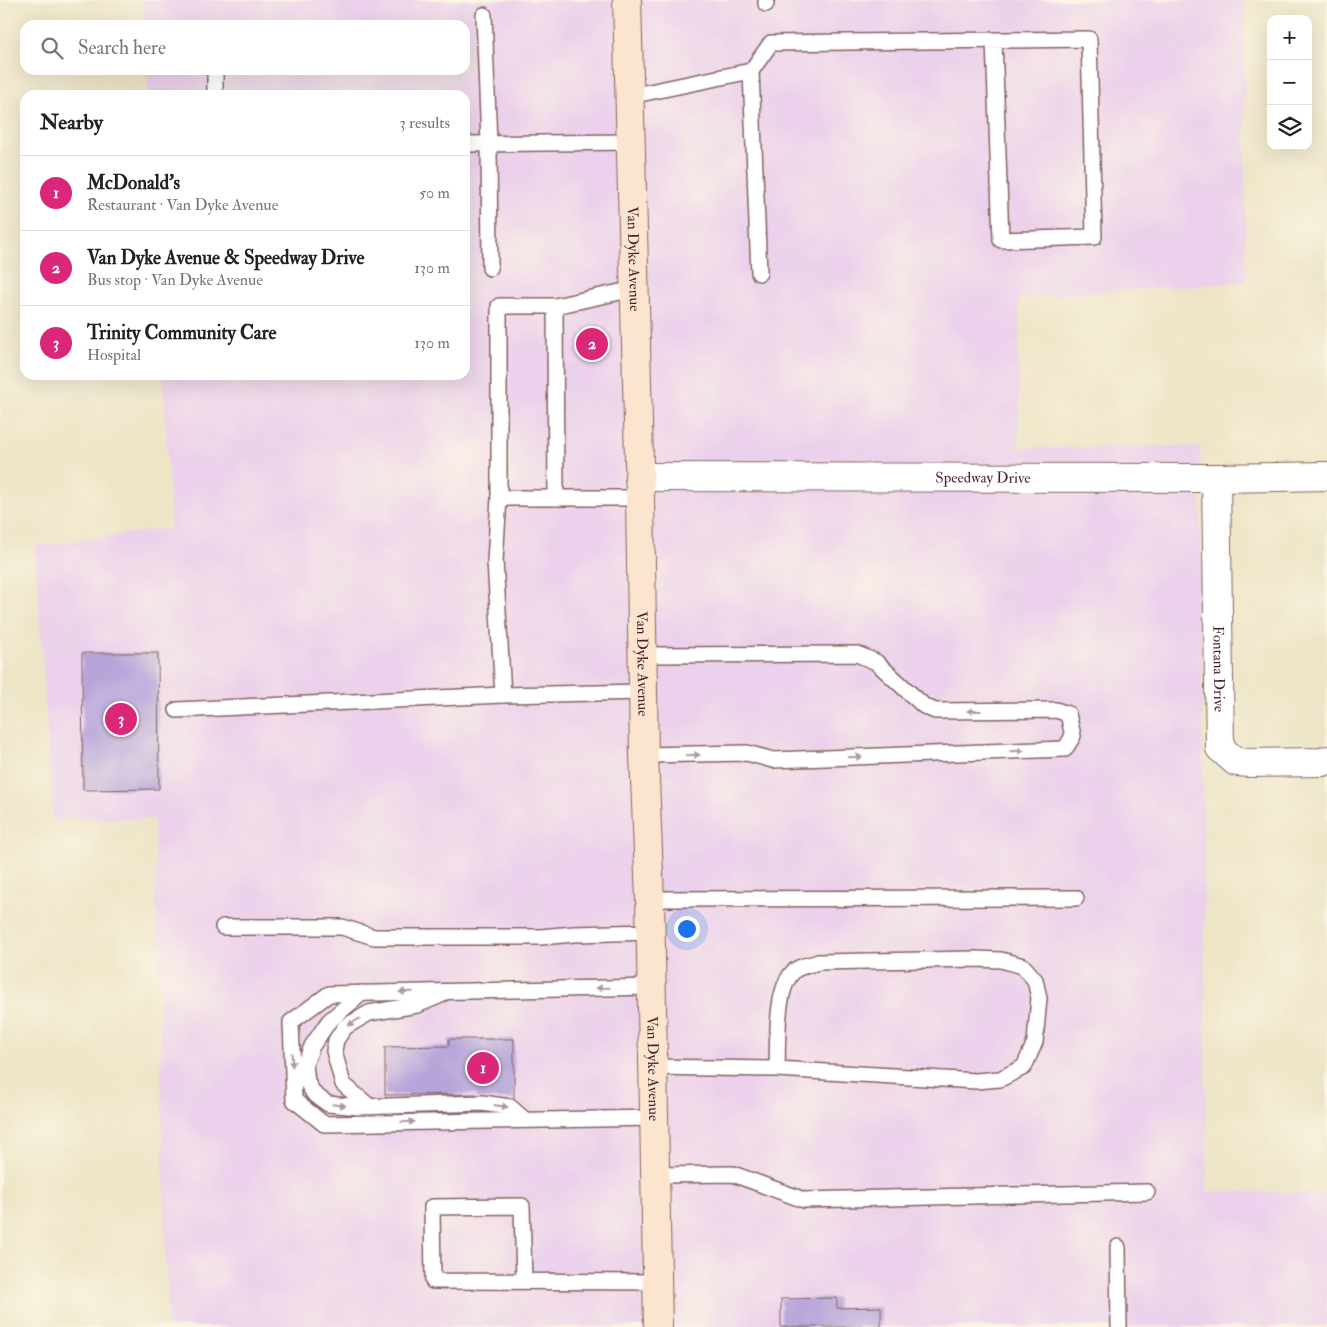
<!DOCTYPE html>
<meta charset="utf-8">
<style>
body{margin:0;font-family:"IM FELL Double Pica",serif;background:#f2f2f2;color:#202124}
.controls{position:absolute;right:15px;top:15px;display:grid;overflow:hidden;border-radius:10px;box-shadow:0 5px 20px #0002}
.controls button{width:45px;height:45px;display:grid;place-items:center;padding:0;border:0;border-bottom:1px solid #e0e0e0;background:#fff;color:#202124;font:25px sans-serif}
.you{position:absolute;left:686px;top:928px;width:18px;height:18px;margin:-12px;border:4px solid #fff;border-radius:50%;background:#1a73e8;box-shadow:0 0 0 8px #1a73e833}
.badge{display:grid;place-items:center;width:32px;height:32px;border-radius:50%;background:#db2777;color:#fff;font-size:16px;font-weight:700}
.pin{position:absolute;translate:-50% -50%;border:2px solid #fff;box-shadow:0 1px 5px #0006}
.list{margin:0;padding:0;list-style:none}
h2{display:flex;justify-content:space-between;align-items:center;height:65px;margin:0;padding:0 20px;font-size:21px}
h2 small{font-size:16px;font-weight:400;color:#757577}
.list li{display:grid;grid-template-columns:32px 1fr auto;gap:15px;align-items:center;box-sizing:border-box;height:75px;padding:0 20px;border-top:1px solid #e0e0e0}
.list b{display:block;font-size:19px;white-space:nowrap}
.list p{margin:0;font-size:16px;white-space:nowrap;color:#757577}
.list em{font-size:16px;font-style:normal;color:#757577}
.icon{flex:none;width:28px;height:28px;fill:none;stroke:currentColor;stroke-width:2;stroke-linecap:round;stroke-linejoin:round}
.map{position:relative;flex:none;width:1327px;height:1327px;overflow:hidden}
.search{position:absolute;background:#fff;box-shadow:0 5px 20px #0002;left:20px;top:20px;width:450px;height:55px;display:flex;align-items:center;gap:12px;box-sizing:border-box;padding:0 18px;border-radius:15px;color:#757577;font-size:19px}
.panel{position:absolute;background:#fff;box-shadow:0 5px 20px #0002;left:20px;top:90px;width:450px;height:290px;border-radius:15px}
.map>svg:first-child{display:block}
.built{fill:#ebd1eb}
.building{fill:#b7a5da}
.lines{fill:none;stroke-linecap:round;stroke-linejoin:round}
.lane-casing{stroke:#836461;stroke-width:18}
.street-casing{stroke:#836461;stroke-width:30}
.secondary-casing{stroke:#836461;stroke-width:30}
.lane{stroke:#fff;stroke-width:15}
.street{stroke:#fff;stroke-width:28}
.secondary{stroke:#fce5cf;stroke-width:28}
.oneway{fill:#ae9aa0}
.labels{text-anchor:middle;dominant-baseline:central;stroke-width:4.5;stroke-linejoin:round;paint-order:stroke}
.street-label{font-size:15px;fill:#4a1f2b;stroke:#fcf5e5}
</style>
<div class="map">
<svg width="1327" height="1327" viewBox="0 0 1327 1327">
<rect width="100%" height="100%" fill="#fcf5e5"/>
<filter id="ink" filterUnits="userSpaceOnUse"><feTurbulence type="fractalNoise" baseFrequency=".02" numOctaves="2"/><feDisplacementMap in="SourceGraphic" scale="10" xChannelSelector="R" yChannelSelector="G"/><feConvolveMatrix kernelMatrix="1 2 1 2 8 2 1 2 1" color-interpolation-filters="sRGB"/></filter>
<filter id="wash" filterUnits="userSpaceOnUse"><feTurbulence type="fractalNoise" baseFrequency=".0096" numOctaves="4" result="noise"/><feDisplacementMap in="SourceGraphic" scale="20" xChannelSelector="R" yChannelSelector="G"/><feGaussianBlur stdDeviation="1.12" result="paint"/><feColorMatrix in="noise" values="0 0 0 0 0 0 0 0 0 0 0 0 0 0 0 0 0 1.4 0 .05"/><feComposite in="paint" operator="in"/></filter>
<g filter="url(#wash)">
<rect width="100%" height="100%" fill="#ede5c6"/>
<path class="built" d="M 143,0 L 1244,0 L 1246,282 L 1019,298 L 1019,448 L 1200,446 L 1207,1191 L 1327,1193 L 1327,1327 L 168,1327 L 154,819 L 53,819 L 35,546 L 171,528 L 163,375 L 465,375 L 465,95 L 148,95 L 147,70 L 465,70 L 465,25 L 144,25 Z"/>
<g id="blocks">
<g class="building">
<path d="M 82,653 L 158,653 L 159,789 L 83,790 Z"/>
<path d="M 449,1039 L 514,1039 L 514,1099 L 476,1099 L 476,1094 L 385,1095 L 385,1047 L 449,1046 Z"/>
<path d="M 837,1298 L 837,1308 L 881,1307 L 881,1327 L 781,1327 L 781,1299 Z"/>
</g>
</g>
</g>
<g filter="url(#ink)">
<use href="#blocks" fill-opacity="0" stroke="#836461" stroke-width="1"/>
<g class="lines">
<defs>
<g id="lane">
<path d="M 766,0 L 766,4"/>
<path d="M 484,15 L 489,144 L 490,268"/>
<path d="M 215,70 L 215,95"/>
<path d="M 751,71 L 759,273"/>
<path d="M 630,96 L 751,71 L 771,43 L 1089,39 L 1094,237 L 1001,240 L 994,40"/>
<path d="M 465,144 L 631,142"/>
<path d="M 499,498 L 499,306 L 555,306"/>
<path d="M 556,498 L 555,306 L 634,289"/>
<path d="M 640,498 L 499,498 L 495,561 L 503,695 L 644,692"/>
<path d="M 642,655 L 857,654 L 876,662 L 924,706 L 935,711 L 1056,710 L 1068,714 L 1073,736 L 1065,749 L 773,760 L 747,753 L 644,755"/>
<path d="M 177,710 L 503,695"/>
<path d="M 650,899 L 1076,898"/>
<path d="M 223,927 L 342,927 L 374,937 L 540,937 L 574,934 L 651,932"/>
<path d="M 652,987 L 329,994 L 291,1022 L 294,1100 L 324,1124 L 655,1118"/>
<path d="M 362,993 L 329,1021 L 312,1046 L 305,1064 L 307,1082 L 314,1094 L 328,1104 L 359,1107 L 482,1103 L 510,1107 L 525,1120"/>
<path d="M 653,1067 L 777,1069 L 976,1081 L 1000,1079 L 1024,1067 L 1035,1042 L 1039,998 L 1035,980 L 1023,966 L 1001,960 L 975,959 L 818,962 C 811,965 798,966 793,972 C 775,990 778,1044 777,1069"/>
<path d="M 369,1106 L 343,1084 L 334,1051 L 336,1040 L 345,1027 L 369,1013 L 417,1005 L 441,995"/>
<path d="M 656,1175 L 733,1174 L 804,1200 L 1147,1192"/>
<path d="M 1118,1247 L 1119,1327"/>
<path d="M 524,1281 L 522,1206 L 432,1207 L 433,1281 L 657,1282"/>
</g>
<g id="street">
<path id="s1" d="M 639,477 L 1216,478 L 1327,476"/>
<path id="s2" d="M 1216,478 L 1220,748 L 1236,762 L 1250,763 L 1323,762 L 1327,760"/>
</g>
<g id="secondary">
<path id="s3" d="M 627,0 L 640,498 L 644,755 L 650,899 L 658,1327"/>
</g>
</defs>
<use href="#lane" class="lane-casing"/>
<use href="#street" class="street-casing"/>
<use href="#secondary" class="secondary-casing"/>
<use href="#lane" class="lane"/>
<use href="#street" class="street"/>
<use href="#secondary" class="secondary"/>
</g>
<defs><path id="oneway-solid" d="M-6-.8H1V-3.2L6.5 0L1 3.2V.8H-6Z" transform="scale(1.25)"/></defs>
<g class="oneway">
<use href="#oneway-solid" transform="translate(974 711) rotate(180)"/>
<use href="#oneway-solid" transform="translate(1017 751) rotate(-2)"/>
<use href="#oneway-solid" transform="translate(693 755) rotate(-1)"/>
<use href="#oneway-solid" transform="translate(855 757) rotate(-2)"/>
<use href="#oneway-solid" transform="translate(603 988) rotate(179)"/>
<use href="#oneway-solid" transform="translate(406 992) rotate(179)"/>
<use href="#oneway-solid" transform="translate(354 1022) rotate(148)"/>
<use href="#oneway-solid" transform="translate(292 1060) rotate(87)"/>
<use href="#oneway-solid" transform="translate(339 1105) rotate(6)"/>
<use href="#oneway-solid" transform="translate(501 1106) rotate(8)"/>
<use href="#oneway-solid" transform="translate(408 1122) rotate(-1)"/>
</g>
</g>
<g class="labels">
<g class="street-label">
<text stroke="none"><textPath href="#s3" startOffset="259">Van Dyke Avenue</textPath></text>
<text stroke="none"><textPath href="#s1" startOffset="344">Speedway Drive</textPath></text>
<text stroke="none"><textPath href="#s3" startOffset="664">Van Dyke Avenue</textPath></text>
<text stroke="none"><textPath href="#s2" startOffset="191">Fontana Drive</textPath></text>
<text stroke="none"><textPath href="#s3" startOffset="1069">Van Dyke Avenue</textPath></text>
</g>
</g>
</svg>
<div class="controls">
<button>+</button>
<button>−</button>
<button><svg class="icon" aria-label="layers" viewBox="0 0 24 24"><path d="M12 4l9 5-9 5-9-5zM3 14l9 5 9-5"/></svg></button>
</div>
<div class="you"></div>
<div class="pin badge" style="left:483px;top:1068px">1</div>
<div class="pin badge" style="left:592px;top:344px">2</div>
<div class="pin badge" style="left:121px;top:719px">3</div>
<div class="search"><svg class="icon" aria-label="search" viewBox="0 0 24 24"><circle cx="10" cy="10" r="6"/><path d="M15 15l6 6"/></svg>Search here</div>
<section class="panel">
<h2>Nearby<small>3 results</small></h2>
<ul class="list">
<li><span class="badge">1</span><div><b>McDonald's</b><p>Restaurant · Van Dyke Avenue</p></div><em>50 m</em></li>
<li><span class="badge">2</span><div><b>Van Dyke Avenue &amp; Speedway Drive</b><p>Bus stop · Van Dyke Avenue</p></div><em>130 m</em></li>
<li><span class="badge">3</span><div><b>Trinity Community Care</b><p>Hospital</p></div><em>130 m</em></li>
</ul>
</section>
</div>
